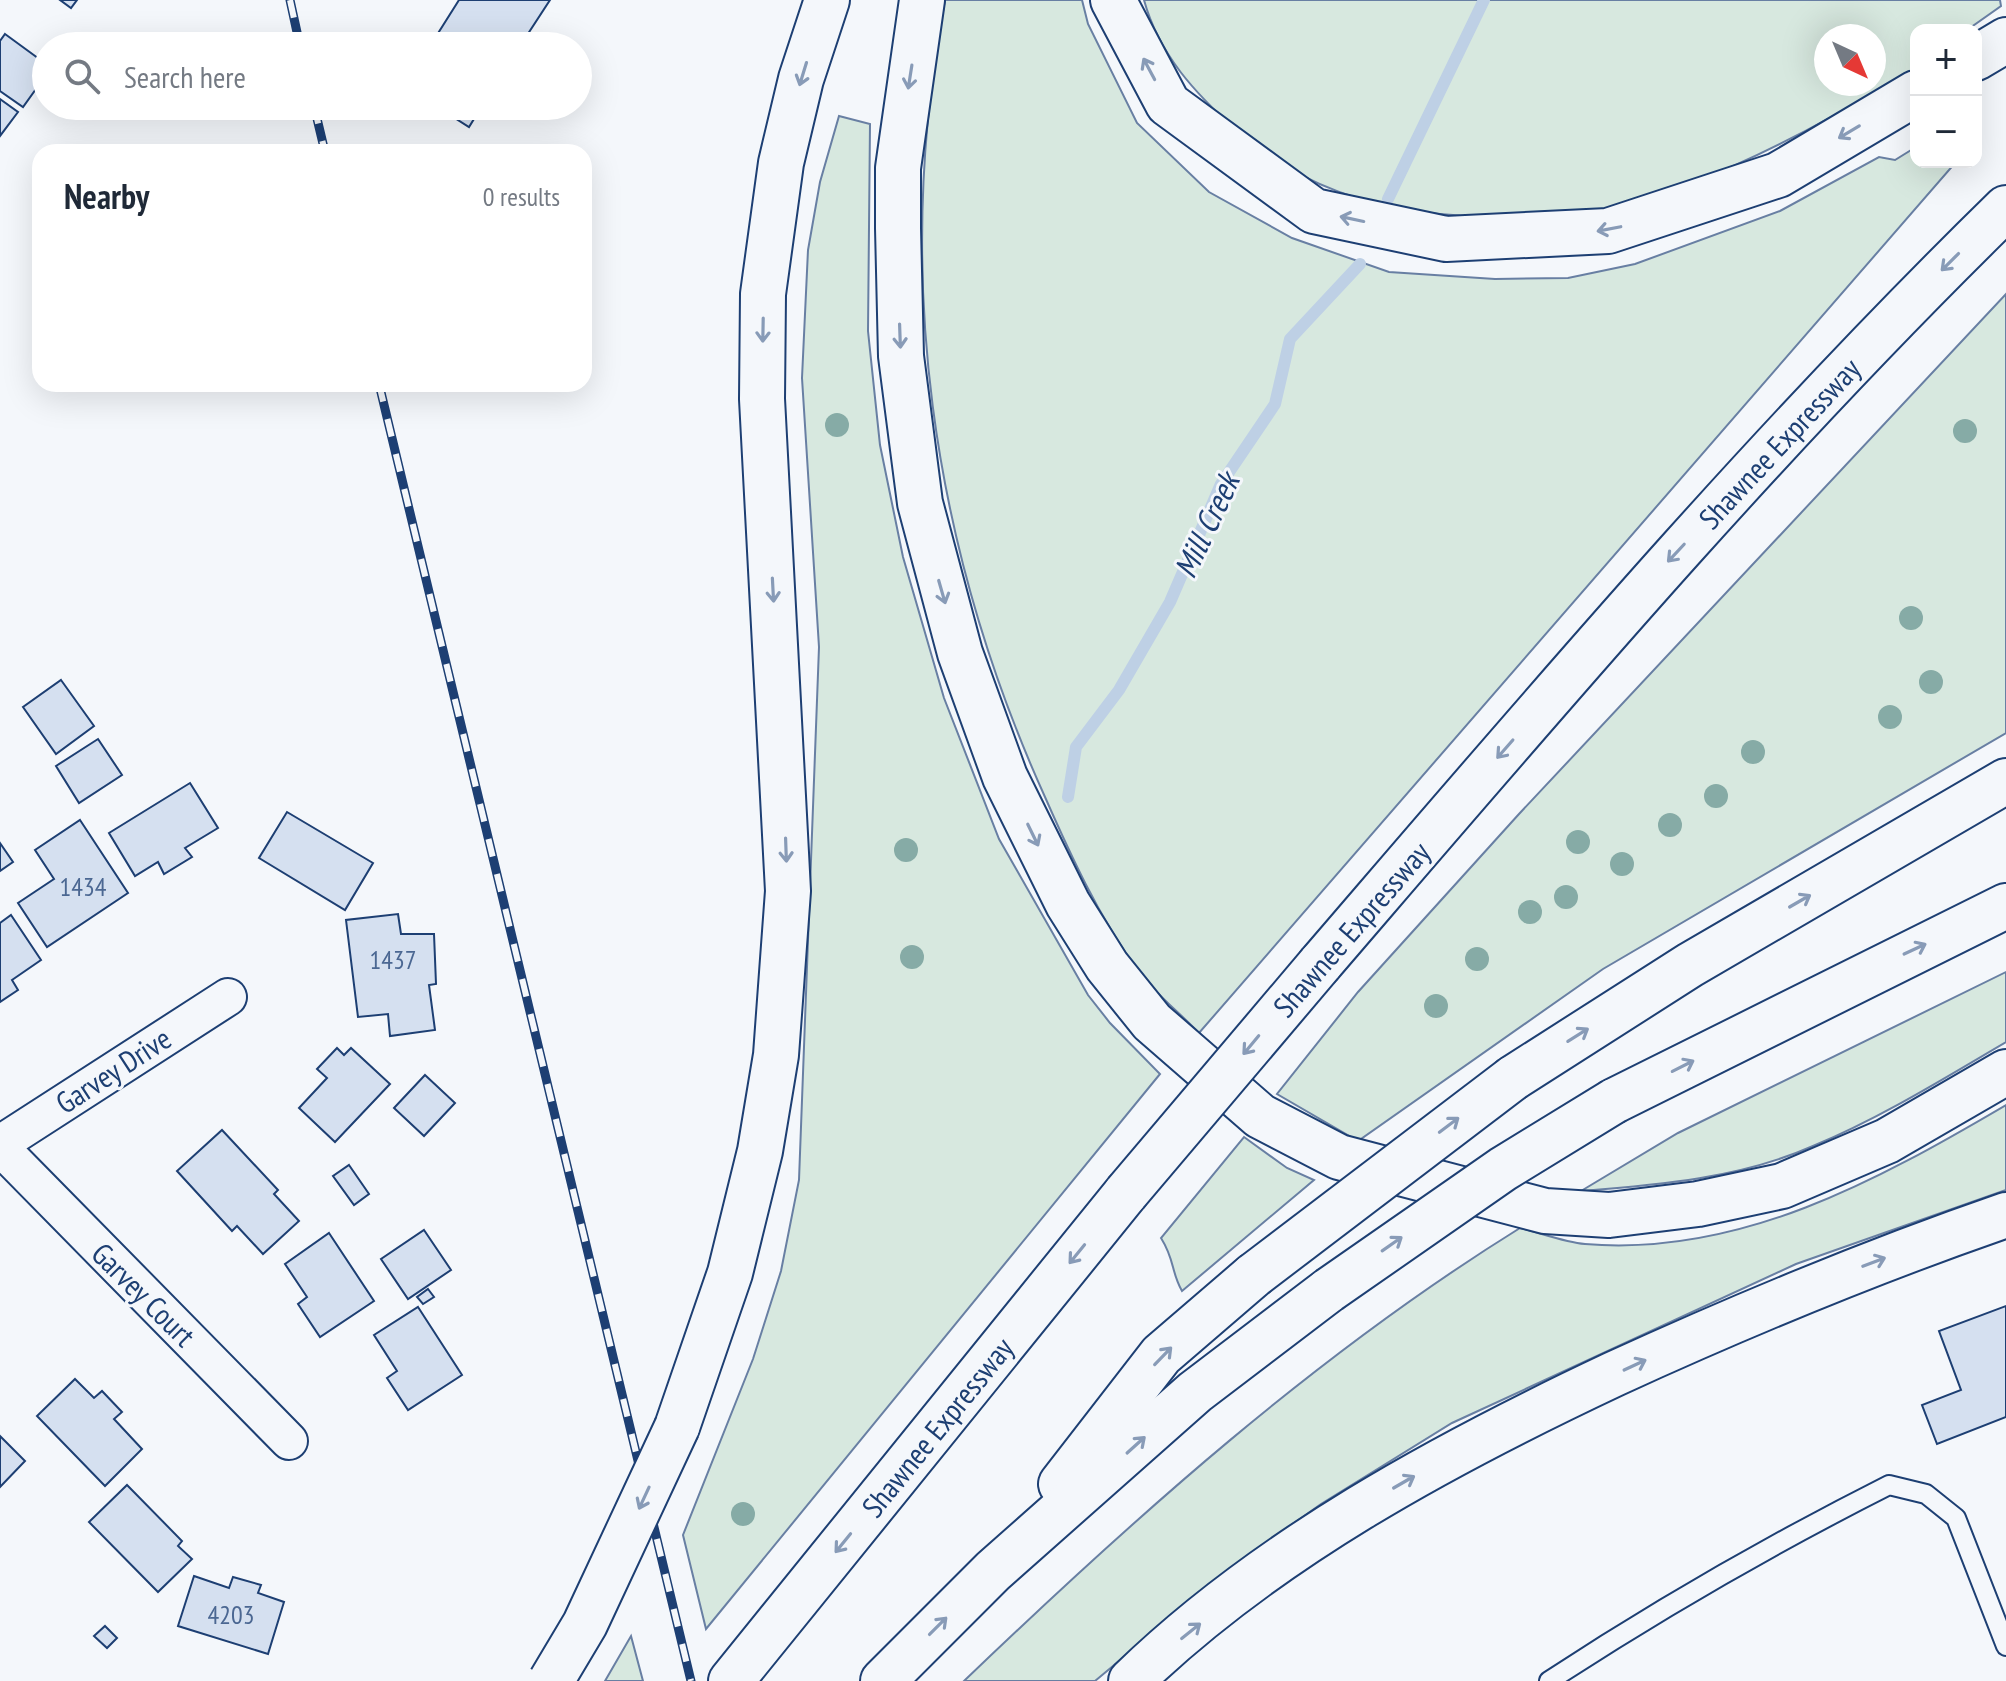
<!DOCTYPE html>
<meta charset="utf-8">
<style>
body{margin:0;font-family:"PT Sans Narrow",sans-serif;background:#f6f6f7;color:#1f2937}
.controls{position:absolute;right:24px;top:24px;display:grid;overflow:hidden;border-radius:16px;box-shadow:0 8px 32px #0002}
.controls button{width:72px;height:72px;display:grid;place-items:center;padding:0;border:0;border-bottom:2px solid #e0e1e3;background:#fff;color:#1f2937;font:40px sans-serif}
.compass{position:absolute;left:1814px;top:24px;width:72px;height:72px;border-radius:50%;background:#fff;box-shadow:0 8px 32px #0002;rotate:136deg}
.list{margin:0;padding:0;list-style:none}
h2{display:flex;justify-content:space-between;align-items:center;height:104px;margin:0;padding:0 32px;font-size:34px}
h2 small{font-size:26px;font-weight:400;color:#747a83}
.icon{flex:none;width:44px;height:44px;fill:none;stroke:currentColor;stroke-width:2;stroke-linecap:round;stroke-linejoin:round}
.map{position:relative;flex:none;width:2006px;height:1681px;overflow:hidden}
.search{position:absolute;background:#fff;box-shadow:0 8px 32px #0002;left:32px;top:32px;width:560px;height:88px;display:flex;align-items:center;gap:20px;box-sizing:border-box;padding:0 28px;border-radius:44px;color:#747a83;font-size:30px}
.panel{position:absolute;background:#fff;box-shadow:0 8px 32px #0002;left:32px;top:144px;width:560px;height:248px;border-radius:24px}
.map>svg:first-child{display:block}
.green{fill:#d7e8df;stroke:#687fa3;stroke-width:2;fill-rule:evenodd}
.lines{fill:none;stroke-linecap:round;stroke-linejoin:round}
.stream{stroke:#bed0e5;stroke-width:12}
.building{fill:#d5e0f0;stroke:#1d3f73;stroke-width:2}
.service-casing{stroke:#1d3f73;stroke-width:22}
.minor-casing{stroke:#1d3f73;stroke-width:40}
.motorway-casing{stroke:#1d3f73;stroke-width:48}
.service{stroke:#f4f7fb;stroke-width:18}
.minor{stroke:#f4f7fb;stroke-width:36}
.motorway{stroke:#f4f7fb;stroke-width:44}
.rail-casing{stroke:#1d3f73;stroke-width:9}
.rail{stroke:#f4f7fb;stroke-width:6;stroke-dasharray:18;stroke-linecap:butt}
.motorway-bridge-casing{stroke:#1d3f73;stroke-width:48;stroke-linecap:butt}
.motorway-bridge{stroke:#f4f7fb;stroke-width:44}
.tree{fill:#86aba6}
.oneway{stroke:#889bb7}
.labels{text-anchor:middle;dominant-baseline:central;stroke-width:6;stroke-linejoin:round;paint-order:stroke}
.number-label{font-size:26px;fill:#4b6792}
.street-label{font-size:30px;fill:#1d3f73;stroke:#f4f7fb}
.water-label{font-size:32px;font-style:italic;fill:#1d3f73;stroke:#f4f7fb}
</style>
<div class="map">
<svg width="2006" height="1681" viewBox="0 0 2006 1681">
<rect width="100%" height="100%" fill="#f4f7fb"/>
<g class="green">
<path d="M 945,0 L 1082,0 L 1088,24 L 1137,123 L 1209,192 L 1292,238 L 1389,272 L 1495,279 L 1568,278 L 1635,264 L 1780,211 L 1879,157 L 1895,160 L 1916,147 L 1916,162 L 1956,162 L 1199,1033 C 1179,1012 1153,992 1136,968 C 1098,915 1071,856 1045,797 C 931,545 893,273 945,0 Z"/>
<path d="M 1144,0 L 2000,0 L 2001,6 L 1967,30 L 1916,30 L 1916,67 C 1890,86 1861,100 1833,116 C 1744,165 1651,207 1549,219 C 1519,222 1483,218 1453,215 C 1371,209 1300,186 1237,131 C 1196,94 1159,55 1144,0 ZM 1826,36 L 1874,36 L 1874,84 L 1826,84 Z"/>
<path d="M 839,116 L 870,124 L 868,331 L 880,445 L 903,557 L 944,698 L 999,839 L 1088,995 L 1110,1023 L 1160,1074 L 706,1629 L 683,1535 L 753,1359 L 781,1271 L 799,1180 L 819,647 L 802,378 L 808,250 L 820,182 Z"/>
<path d="M 2006,294 L 2006,733 L 1603,969 L 1358,1141 L 1277,1094 L 1358,992 L 1519,814 Z"/>
<path d="M 2006,972 L 2006,1042 C 1943,1079 1880,1118 1813,1146 C 1741,1178 1659,1185 1581,1191 L 1678,1133 Z"/>
<path d="M 2006,1105 L 2006,1190 L 1796,1264 L 1452,1423 L 1321,1504 L 1228,1570 L 1095,1681 L 964,1681 C 1136,1516 1317,1354 1520,1228 C 1541,1233 1564,1242 1585,1244 C 1740,1257 1878,1180 2006,1105 Z"/>
<path d="M 1244,1137 L 1287,1168 L 1314,1180 L 1182,1291 C 1171,1272 1175,1260 1161,1238 Z"/>
<path d="M 631,1636 L 643,1681 L 605,1681 Z"/>
</g>
<g class="lines">
<g class="stream">
<path d="M 1388,199 L 1484,0"/>
<path d="M 1068,797 L 1076,747 L 1119,690 L 1170,602 L 1221,484 L 1275,404 L 1290,339 L 1360,264"/>
</g>
</g>
<g class="building">
<path d="M 60,0 L 77,0 L 71,8 Z"/>
<path d="M 459,0 L 550,0 L 520,46 L 430,46 Z"/>
<path d="M 5,34 L 46,64 L 46,75 L 23,107 L 0,91 L 0,41 Z"/>
<path d="M 0,99 L 18,112 L 0,136 Z"/>
<path d="M 436,106 L 482,106 L 469,127 Z"/>
<path d="M 61,680 L 94,726 L 56,754 L 23,707 Z"/>
<path d="M 98,739 L 122,775 L 79,803 L 56,766 Z"/>
<path d="M 190,783 L 218,828 L 185,848 L 192,857 L 164,874 L 158,862 L 135,876 L 109,833 Z"/>
<path d="M 287,812 L 373,863 L 345,910 L 259,858 Z"/>
<path d="M 80,820 L 128,893 L 47,947 L 18,903 L 54,879 L 35,850 Z"/>
<path d="M 0,843 L 13,862 L 0,871 Z"/>
<path d="M 398,914 L 401,934 L 434,934 L 436,984 L 429,985 L 435,1030 L 390,1036 L 388,1014 L 358,1017 L 346,920 Z"/>
<path d="M 11,915 L 41,960 L 12,980 L 18,990 L 0,1002 L 0,923 Z"/>
<path d="M 337,1048 L 344,1055 L 351,1048 L 390,1084 L 335,1142 L 299,1108 L 327,1078 L 317,1069 Z"/>
<path d="M 425,1075 L 455,1103 L 424,1136 L 394,1108 Z"/>
<path d="M 222,1130 L 278,1190 L 274,1194 L 299,1221 L 263,1254 L 237,1226 L 232,1231 L 177,1171 Z"/>
<path d="M 349,1165 L 369,1194 L 354,1205 L 333,1176 Z"/>
<path d="M 424,1230 L 451,1270 L 408,1299 L 381,1259 Z"/>
<path d="M 329,1233 L 374,1301 L 320,1337 L 298,1304 L 307,1297 L 285,1264 Z"/>
<path d="M 428,1289 L 434,1297 L 423,1304 L 417,1297 Z"/>
<path d="M 2006,1306 L 2006,1417 L 1937,1444 L 1922,1405 L 1961,1390 L 1939,1331 Z"/>
<path d="M 418,1307 L 462,1375 L 408,1410 L 387,1378 L 397,1371 L 374,1335 Z"/>
<path d="M 75,1379 L 94,1398 L 102,1391 L 122,1412 L 114,1419 L 142,1449 L 105,1486 L 37,1416 Z"/>
<path d="M 0,1436 L 25,1461 L 0,1487 Z"/>
<path d="M 127,1485 L 182,1541 L 178,1546 L 192,1559 L 158,1592 L 89,1522 Z"/>
<path d="M 194,1576 L 229,1588 L 233,1577 L 261,1585 L 258,1593 L 284,1602 L 268,1654 L 178,1626 Z"/>
<path d="M 105,1626 L 117,1638 L 107,1648 L 94,1636 Z"/>
</g>
<g class="lines">
<defs>
<path id="service" d="M 1549,1681 C 1659,1609 1772,1544 1889,1485 L 1926,1494 L 1956,1518 L 2006,1646"/>
<g id="minor">
<path d="M 0,1144 L 228,997"/>
<path d="M 0,1147 L 289,1441"/>
</g>
<g id="motorway">
<path d="M 922,0 L 898,168 L 898,228 L 901,356 L 920,503 L 960,653 L 1005,777 L 1068,904 L 1107,966 L 1152,1022 L 1260,1116 L 1339,1157 L 1545,1211 L 1609,1215 L 1698,1204 L 1782,1186 L 1887,1141 L 2006,1072"/>
<path d="M 1113,0 L 1168,104 L 1314,211 L 1446,239 L 1608,231 L 1778,175 L 1916,93"/>
<path d="M 1976,58 L 2006,40"/>
<path d="M 1320,964 C 1542,706 1762,446 2006,208"/>
<path d="M 1513,1078 L 1690,965 L 2006,781"/>
<path d="M 1614,1101 L 2006,906"/>
<path d="M 677,1427 L 730,1273 L 760,1151 L 776,1055 L 788,891 L 762,399 L 763,294 L 781,163 L 801,79 L 827,0"/>
<path d="M 1061,1484 L 1161,1355 L 1254,1275"/>
<path d="M 731,1681 L 1126,1193"/>
<path d="M 883,1681 L 993,1571 L 1195,1392 L 1329,1290"/>
<path d="M 1131,1681 C 1267,1549 1444,1454 1614,1374 C 1745,1314 1870,1262 2006,1215"/>
</g>
</defs>
<use href="#service" class="service-casing"/>
<use href="#minor" class="minor-casing"/>
<use href="#motorway" class="motorway-casing"/>
<use href="#service" class="service"/>
<use href="#minor" class="minor"/>
<use href="#motorway" class="motorway"/>
<defs>
<g id="rail">
<path d="M 290,0 L 300,46"/>
<path d="M 314,106 L 325,152"/>
<path d="M 379,384 L 691,1681"/>
</g>
</defs>
<use href="#rail" class="rail-casing"/>
<use href="#rail" class="rail"/>
<defs>
<g id="motorway-bridge">
<path d="M 1126,1193 L 1320,964"/>
<path d="M 1254,1275 L 1513,1078"/>
<path d="M 1329,1290 L 1503,1169 L 1614,1101"/>
<path d="M 551,1681 L 585,1624 L 677,1427"/>
</g>
</defs>
<use href="#motorway-bridge" class="motorway-bridge-casing"/>
<use href="#motorway-bridge" class="motorway-bridge"/>
</g>
<g class="tree">
<circle cx="837" cy="425" r="12"/>
<circle cx="1965" cy="431" r="12"/>
<circle cx="1911" cy="618" r="12"/>
<circle cx="1931" cy="682" r="12"/>
<circle cx="1890" cy="717" r="12"/>
<circle cx="1753" cy="752" r="12"/>
<circle cx="1716" cy="796" r="12"/>
<circle cx="1670" cy="825" r="12"/>
<circle cx="1578" cy="842" r="12"/>
<circle cx="906" cy="850" r="12"/>
<circle cx="1622" cy="864" r="12"/>
<circle cx="1566" cy="897" r="12"/>
<circle cx="1530" cy="912" r="12"/>
<circle cx="912" cy="957" r="12"/>
<circle cx="1477" cy="959" r="12"/>
<circle cx="1436" cy="1006" r="12"/>
<circle cx="743" cy="1514" r="12"/>
</g>
<defs><path id="oneway-shaft" d="M-6 0H5M1.5-3L5.5 0L1.5 3" fill="none" stroke-width="1.6" stroke-linecap="round" stroke-linejoin="round" transform="scale(2)"/></defs>
<g class="oneway">
<use href="#oneway-shaft" transform="translate(1149 69) rotate(-118)"/>
<use href="#oneway-shaft" transform="translate(803 74) rotate(107)"/>
<use href="#oneway-shaft" transform="translate(910 77) rotate(99)"/>
<use href="#oneway-shaft" transform="translate(1849 132) rotate(149)"/>
<use href="#oneway-shaft" transform="translate(1352 219) rotate(-168)"/>
<use href="#oneway-shaft" transform="translate(1609 229) rotate(169)"/>
<use href="#oneway-shaft" transform="translate(1950 262) rotate(135)"/>
<use href="#oneway-shaft" transform="translate(763 330) rotate(91)"/>
<use href="#oneway-shaft" transform="translate(900 336) rotate(88)"/>
<use href="#oneway-shaft" transform="translate(1676 553) rotate(133)"/>
<use href="#oneway-shaft" transform="translate(773 590) rotate(87)"/>
<use href="#oneway-shaft" transform="translate(942 592) rotate(74)"/>
<use href="#oneway-shaft" transform="translate(1505 749) rotate(131)"/>
<use href="#oneway-shaft" transform="translate(1033 835) rotate(64)"/>
<use href="#oneway-shaft" transform="translate(786 850) rotate(88)"/>
<use href="#oneway-shaft" transform="translate(1800 901) rotate(-30)"/>
<use href="#oneway-shaft" transform="translate(1915 949) rotate(-25)"/>
<use href="#oneway-shaft" transform="translate(1578 1035) rotate(-32)"/>
<use href="#oneway-shaft" transform="translate(1251 1045) rotate(130)"/>
<use href="#oneway-shaft" transform="translate(1683 1066) rotate(-27)"/>
<use href="#oneway-shaft" transform="translate(1449 1125) rotate(-37)"/>
<use href="#oneway-shaft" transform="translate(1392 1244) rotate(-35)"/>
<use href="#oneway-shaft" transform="translate(1077 1254) rotate(129)"/>
<use href="#oneway-shaft" transform="translate(1874 1262) rotate(-21)"/>
<use href="#oneway-shaft" transform="translate(1163 1356) rotate(-46)"/>
<use href="#oneway-shaft" transform="translate(1635 1365) rotate(-25)"/>
<use href="#oneway-shaft" transform="translate(1136 1445) rotate(-42)"/>
<use href="#oneway-shaft" transform="translate(1404 1482) rotate(-30)"/>
<use href="#oneway-shaft" transform="translate(644 1498) rotate(115)"/>
<use href="#oneway-shaft" transform="translate(843 1543) rotate(129)"/>
<use href="#oneway-shaft" transform="translate(938 1626) rotate(-45)"/>
<use href="#oneway-shaft" transform="translate(1191 1631) rotate(-39)"/>
</g>
<g class="labels">
<g class="number-label">
<text x="83" y="886">1434</text>
<text x="393" y="959">1437</text>
<text x="231" y="1614">4203</text>
</g>
<g class="street-label">
<text transform="translate(1779 443) rotate(-47)">Shawnee Expressway</text>
<text transform="translate(1351 929) rotate(-49)">Shawnee Expressway</text>
<text transform="translate(113 1070) rotate(-33)">Garvey Drive</text>
<text transform="translate(144 1294) rotate(45)">Garvey Court</text>
<text transform="translate(937 1427) rotate(-51)">Shawnee Expressway</text>
</g>
<g class="water-label">
<text transform="translate(1206 525) rotate(-65)">Mill Creek</text>
</g>
</g>
</svg>
<div class="controls">
<button>+</button>
<button>−</button>
</div>
<svg class="compass" viewBox="-18 -18 36 36"><path d="M0-13l5 13h-10z" fill="#e53935"/><path d="M0 13l5-13h-10z" fill="#747a83"/></svg>
<div class="search"><svg class="icon" aria-label="search" viewBox="0 0 24 24"><circle cx="10" cy="10" r="6"/><path d="M15 15l6 6"/></svg>Search here</div>
<section class="panel">
<h2>Nearby<small>0 results</small></h2>
<ul class="list">
</ul>
</section>
</div>
